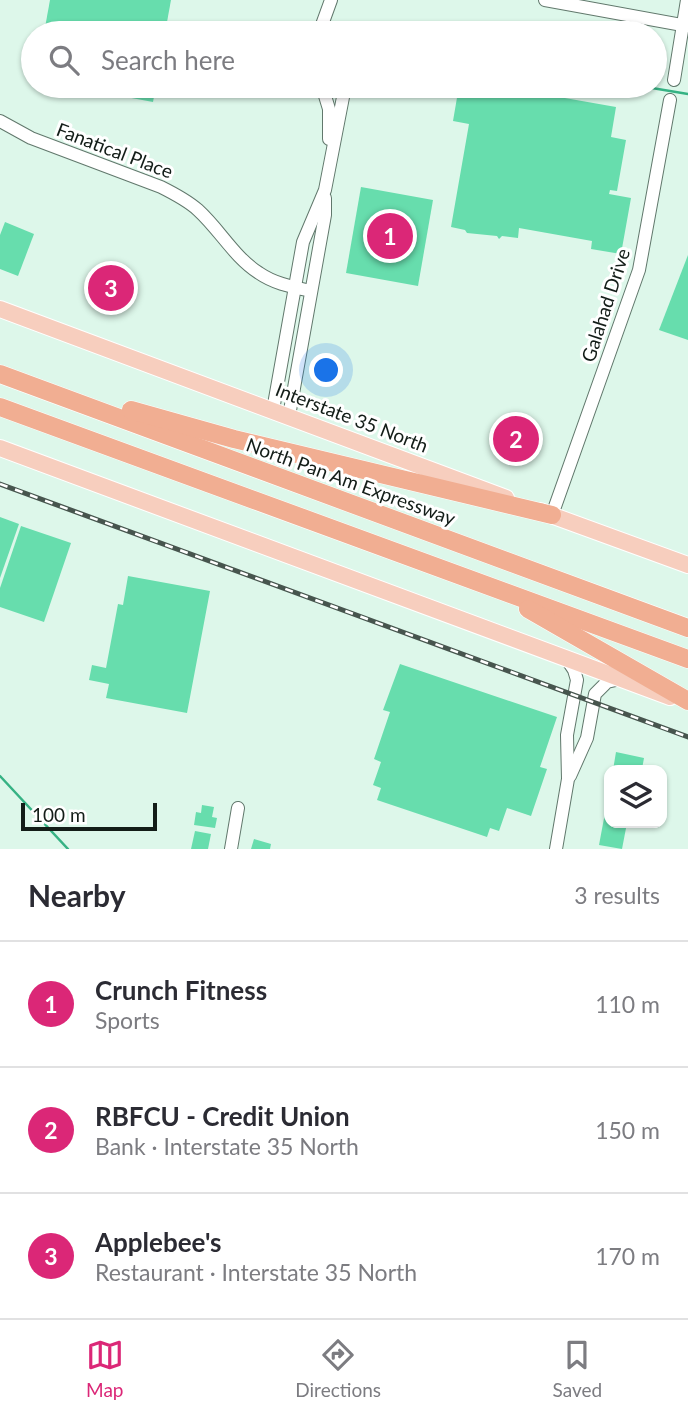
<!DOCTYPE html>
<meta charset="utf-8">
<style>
body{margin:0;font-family:Lato,sans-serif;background:#f7f7f7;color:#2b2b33}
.controls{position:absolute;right:21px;bottom:21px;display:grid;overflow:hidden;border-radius:14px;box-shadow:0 2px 5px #0004}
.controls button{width:63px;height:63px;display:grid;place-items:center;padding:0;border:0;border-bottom:2px solid #e1e1e2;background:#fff;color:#2b2b33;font:35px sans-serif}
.scale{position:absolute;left:21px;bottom:18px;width:136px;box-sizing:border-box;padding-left:7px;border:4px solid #131d18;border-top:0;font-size:19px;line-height:24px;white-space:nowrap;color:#131d18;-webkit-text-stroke:5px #fff;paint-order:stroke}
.you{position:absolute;left:327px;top:371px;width:24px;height:24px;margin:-18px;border:5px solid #fff;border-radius:50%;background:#1a73e8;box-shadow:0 0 0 10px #1a73e833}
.badge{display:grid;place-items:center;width:46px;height:46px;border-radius:50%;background:#db2777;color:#fff;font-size:23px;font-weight:700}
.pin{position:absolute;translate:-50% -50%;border:4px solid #fff;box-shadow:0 2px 7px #0006}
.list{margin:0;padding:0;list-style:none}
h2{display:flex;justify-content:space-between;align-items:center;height:91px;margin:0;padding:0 28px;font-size:30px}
h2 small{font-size:23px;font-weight:400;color:#7c7c81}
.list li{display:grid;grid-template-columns:46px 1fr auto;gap:21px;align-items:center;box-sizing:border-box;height:126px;padding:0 28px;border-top:2px solid #e1e1e2}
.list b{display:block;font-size:26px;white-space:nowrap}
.list p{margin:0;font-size:23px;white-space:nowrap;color:#7c7c81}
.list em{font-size:23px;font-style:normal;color:#7c7c81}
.icon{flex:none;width:38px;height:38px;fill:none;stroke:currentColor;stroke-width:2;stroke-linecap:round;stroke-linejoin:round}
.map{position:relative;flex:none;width:688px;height:849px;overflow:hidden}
.search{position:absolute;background:#fff;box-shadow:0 2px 5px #0004;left:21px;right:21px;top:21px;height:77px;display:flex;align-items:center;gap:18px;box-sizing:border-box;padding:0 24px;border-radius:38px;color:#7c7c81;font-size:26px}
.sheet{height:469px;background:#fff}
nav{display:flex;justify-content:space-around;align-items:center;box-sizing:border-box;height:98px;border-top:2px solid #e1e1e2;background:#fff;font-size:19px;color:#7c7c81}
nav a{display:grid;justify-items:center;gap:4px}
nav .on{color:#db2777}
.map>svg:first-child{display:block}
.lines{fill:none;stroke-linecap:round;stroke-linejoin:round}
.stream{stroke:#36b284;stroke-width:2.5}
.building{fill:#67ddad}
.minor-casing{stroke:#61786c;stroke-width:14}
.major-casing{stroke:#fff;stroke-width:18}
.highway-casing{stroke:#fff;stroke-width:19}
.minor{stroke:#fff;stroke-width:12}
.major{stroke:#f7cebe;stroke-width:16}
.highway{stroke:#f1ae92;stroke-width:18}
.rail-casing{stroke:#47554e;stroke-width:5}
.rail{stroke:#fff;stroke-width:2.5;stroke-dasharray:8;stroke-linecap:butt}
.labels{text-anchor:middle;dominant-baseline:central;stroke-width:6;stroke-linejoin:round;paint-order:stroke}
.street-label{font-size:19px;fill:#131d18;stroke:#fff}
</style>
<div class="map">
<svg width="688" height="849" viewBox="0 0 688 849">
<rect width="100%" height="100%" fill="#ddf7ea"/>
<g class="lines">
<g class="stream">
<path d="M 640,86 L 688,94"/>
<path d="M 0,776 L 68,849"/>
</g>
</g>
<g class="building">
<path d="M 50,0 L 171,0 L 165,33 L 44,33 Z"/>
<path d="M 67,86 L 156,86 L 153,102 Z"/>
<path d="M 459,86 L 496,86 L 616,107 L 611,137 L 626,140 L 617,191 L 610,190 L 609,194 L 631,198 L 621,254 L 591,249 L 592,241 L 519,228 L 518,238 L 502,236 L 499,239 L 497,236 L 467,233 L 465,230 L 451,227 L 469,124 L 453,121 Z"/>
<path d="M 361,187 L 433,200 L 418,286 L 346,273 Z"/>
<path d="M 5,222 L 34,234 L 18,276 L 0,269 L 0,235 Z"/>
<path d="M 688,255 L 688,340 L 659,330 Z"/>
<path d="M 108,266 L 129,274 L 114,311 L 94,302 Z"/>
<path d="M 501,424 L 537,436 L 530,454 L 495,442 Z"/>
<path d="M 0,517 L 19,524 L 0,578 Z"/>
<path d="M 21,526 L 71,543 L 44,622 L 0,607 L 0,588 Z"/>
<path d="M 128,576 L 210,591 L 187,713 L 106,698 L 109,684 L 89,680 L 92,665 L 106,668 L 118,604 L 123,605 Z"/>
<path d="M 400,664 L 557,717 L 540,767 L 547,769 L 531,816 L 507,808 L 499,831 L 490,828 L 487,837 L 377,800 L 381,788 L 373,785 L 381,762 L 374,759 L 390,712 L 383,710 Z"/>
<path d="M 616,752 L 644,758 L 642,769 L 633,767 L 632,770 L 613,770 Z"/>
<path d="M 608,797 L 609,823 L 627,823 L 622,849 L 599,845 Z"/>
<path d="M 202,805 L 214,807 L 212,817 L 217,818 L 215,828 L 194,825 L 196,812 L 201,813 Z"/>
<path d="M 195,831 L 211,834 L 208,849 L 191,849 Z"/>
<path d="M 254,839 L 271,844 L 270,849 L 251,849 Z"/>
</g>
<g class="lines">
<defs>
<g id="minor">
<path d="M 545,0 L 688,26"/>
<path d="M 319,33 L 331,0"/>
<path d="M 674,80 L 687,0"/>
<path d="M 322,86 L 329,109 L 329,139"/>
<path d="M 0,121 L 31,138 L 161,187 C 173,193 187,200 198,210 C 220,230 234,257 259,273 C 275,284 293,287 311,291"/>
<path d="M 273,410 L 303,242 L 325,190 L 344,92 L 342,86"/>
<path d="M 289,416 L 325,215 L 325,198"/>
<path d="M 552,515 L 639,270 L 670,100"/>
<path d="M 570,776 L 587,738 L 595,694 L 607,682 L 620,679"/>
<path d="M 231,849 L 238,808"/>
<path d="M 556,849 L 568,779 L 567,735 L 577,680 L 574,670 L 566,658"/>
</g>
<g id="major">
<path d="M 0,309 L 506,498"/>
<path d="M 0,448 L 670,697"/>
<path d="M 540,511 L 688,565"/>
</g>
<g id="highway">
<path d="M 0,374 L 688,628"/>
<path d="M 0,407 L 688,659"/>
<path d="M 131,410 L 234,439 L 552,515"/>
<path d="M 528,609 L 688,701"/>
</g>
</defs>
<use href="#minor" class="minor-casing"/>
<use href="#major" class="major-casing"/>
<use href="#highway" class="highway-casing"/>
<use href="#minor" class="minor"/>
<use href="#major" class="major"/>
<use href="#highway" class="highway"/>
<defs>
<path id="rail" d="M 0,484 L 688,737"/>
</defs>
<use href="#rail" class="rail-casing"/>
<use href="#rail" class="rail"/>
</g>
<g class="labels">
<g class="street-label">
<text transform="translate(115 150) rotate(21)">Fanatical Place</text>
<text transform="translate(605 305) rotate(-72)">Galahad Drive</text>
<text transform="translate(352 417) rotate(21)">Interstate 35 North</text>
<text transform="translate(351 481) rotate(20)">North Pan Am Expressway</text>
</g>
</g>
</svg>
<div class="controls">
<button><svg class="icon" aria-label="layers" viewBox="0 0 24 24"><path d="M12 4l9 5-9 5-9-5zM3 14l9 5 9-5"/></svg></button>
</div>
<div class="scale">100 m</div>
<div class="you"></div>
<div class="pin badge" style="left:390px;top:236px">1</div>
<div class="pin badge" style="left:516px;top:439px">2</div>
<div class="pin badge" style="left:111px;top:288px">3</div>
<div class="search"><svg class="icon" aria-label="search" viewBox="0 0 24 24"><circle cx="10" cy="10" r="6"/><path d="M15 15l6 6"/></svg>Search here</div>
</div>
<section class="sheet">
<h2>Nearby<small>3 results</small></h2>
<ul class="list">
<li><span class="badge">1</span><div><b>Crunch Fitness</b><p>Sports</p></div><em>110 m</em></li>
<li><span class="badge">2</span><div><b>RBFCU - Credit Union</b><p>Bank · Interstate 35 North</p></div><em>150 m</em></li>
<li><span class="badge">3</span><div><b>Applebee's</b><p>Restaurant · Interstate 35 North</p></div><em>170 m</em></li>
</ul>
</section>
<nav>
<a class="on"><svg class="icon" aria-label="map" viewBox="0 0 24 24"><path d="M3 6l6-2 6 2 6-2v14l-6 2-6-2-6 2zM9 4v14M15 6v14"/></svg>Map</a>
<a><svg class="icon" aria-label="directions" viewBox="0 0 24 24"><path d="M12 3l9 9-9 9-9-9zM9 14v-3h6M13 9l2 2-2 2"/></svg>Directions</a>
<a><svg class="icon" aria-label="saved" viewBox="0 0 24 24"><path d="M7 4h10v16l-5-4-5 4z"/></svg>Saved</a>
</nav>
